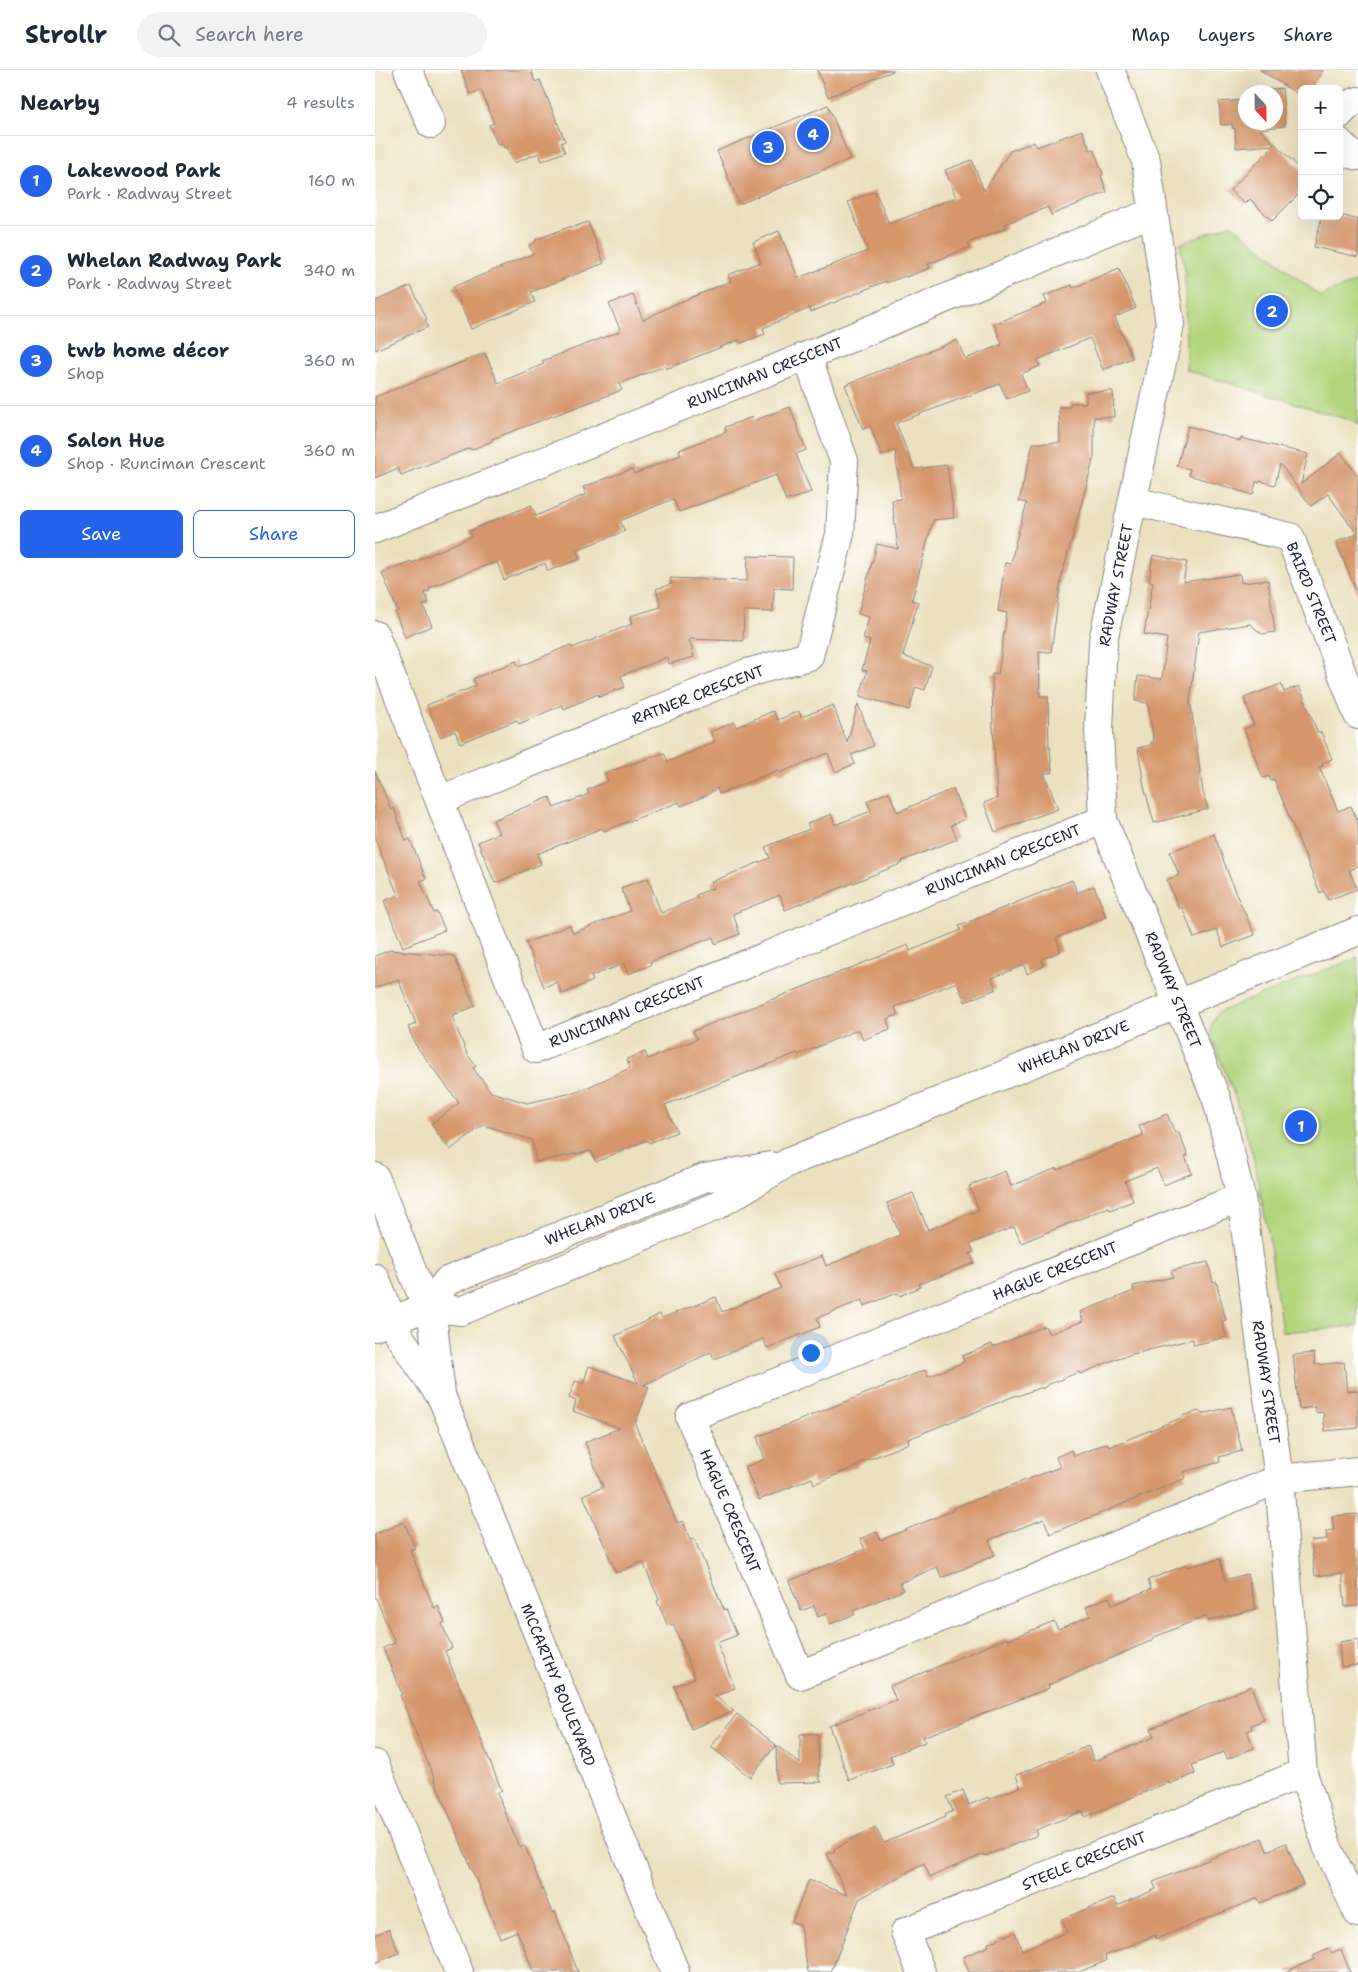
<!DOCTYPE html>
<meta charset="utf-8">
<style>
body{margin:0;font-family:"Shantell Sans",sans-serif;background:#f2f2f3;color:#1f2937}
.controls{position:absolute;right:15px;top:15px;display:grid;overflow:hidden;border-radius:8px;box-shadow:0 5px 20px #0002}
.controls button{width:45px;height:45px;display:grid;place-items:center;padding:0;border:0;border-bottom:1px solid #e0e1e3;background:#fff;color:#1f2937;font:25px sans-serif}
.compass{position:absolute;left:863px;top:15px;width:45px;height:45px;border-radius:50%;background:#fff;box-shadow:0 5px 20px #0002;rotate:158deg}
.you{position:absolute;left:435px;top:1282px;width:18px;height:18px;margin:-12px;border:4px solid #fff;border-radius:50%;background:#1a73e8;box-shadow:0 0 0 8px #1a73e833}
.badge{display:grid;place-items:center;width:32px;height:32px;border-radius:50%;background:#2563eb;color:#fff;font-size:16px;font-weight:700}
.pin{position:absolute;translate:-50% -50%;border:2px solid #fff;box-shadow:0 1px 5px #0006}
.list{margin:0;padding:0;list-style:none}
h2{display:flex;justify-content:space-between;align-items:center;height:65px;margin:0;padding:0 20px;font-size:21px}
h2 small{font-size:16px;font-weight:400;color:#747a83}
.list li{display:grid;grid-template-columns:32px 1fr auto;gap:15px;align-items:center;box-sizing:border-box;height:90px;padding:0 20px;border-top:1px solid #e0e1e3}
.list b{display:block;font-size:19px;white-space:nowrap}
.list p{margin:0;font-size:16px;white-space:nowrap;color:#747a83}
.list em{font-size:16px;font-style:normal;color:#747a83}
.actions{display:flex;gap:10px;padding:15px 20px}
.actions a{flex:1;padding:11px 0;border:1px solid #2563eb;border-radius:8px;text-align:center;font-size:18px;color:#2563eb}
.actions .main{background:#2563eb;color:#fff}
.icon{flex:none;width:28px;height:28px;fill:none;stroke:currentColor;stroke-width:2;stroke-linecap:round;stroke-linejoin:round}
.map{position:relative;flex:none;width:983px;height:1902px;overflow:hidden}
header{display:flex;align-items:center;gap:30px;box-sizing:border-box;height:70px;padding:0 25px;background:#fff;border-bottom:1px solid #e0e1e3}
header strong{font-size:24px}
nav{display:flex;gap:28px;margin-inline-start:auto;font-size:18px}
.search{width:350px;height:45px;background:#f2f2f3;display:flex;align-items:center;gap:12px;box-sizing:border-box;padding:0 18px;border-radius:28px;color:#747a83;font-size:19px}
main{display:flex}
aside{flex:1;background:#fff}
.map>svg:first-child{display:block}
.green{fill:#b1d47c;stroke:#6a7b5c}
.building{fill:#d4966b}
.lines{fill:none;stroke-linecap:round;stroke-linejoin:round}
.minor-casing{stroke:#87827d;stroke-width:30}
.major-casing{stroke:#87827d;stroke-width:30}
.minor{stroke:#fff;stroke-width:28}
.major{stroke:#fff;stroke-width:28}
.labels{text-anchor:middle;dominant-baseline:central;stroke-width:4.5;stroke-linejoin:round;paint-order:stroke}
.street-label{font-size:15px;fill:#22223b;stroke:#fff}
</style>
<header>
<strong>Strollr</strong>
<div class="search"><svg class="icon" aria-label="search" viewBox="0 0 24 24"><circle cx="10" cy="10" r="6"/><path d="M15 15l6 6"/></svg>Search here</div>
<nav><a>Map</a><a>Layers</a><a>Share</a></nav>
</header>
<main>
<aside>
<h2>Nearby<small>4 results</small></h2>
<ul class="list">
<li><span class="badge">1</span><div><b>Lakewood Park</b><p>Park · Radway Street</p></div><em>160 m</em></li>
<li><span class="badge">2</span><div><b>Whelan Radway Park</b><p>Park · Radway Street</p></div><em>340 m</em></li>
<li><span class="badge">3</span><div><b>twb home décor</b><p>Shop</p></div><em>360 m</em></li>
<li><span class="badge">4</span><div><b>Salon Hue</b><p>Shop · Runciman Crescent</p></div><em>360 m</em></li>
</ul>
<div class="actions"><a class="main">Save</a><a>Share</a></div>
</aside>
<div class="map">
<svg width="983" height="1902" viewBox="0 0 983 1902">
<rect width="100%" height="100%" fill="#fff"/>
<filter id="ink" filterUnits="userSpaceOnUse"><feTurbulence type="fractalNoise" baseFrequency=".02" numOctaves="2"/><feDisplacementMap in="SourceGraphic" scale="10" xChannelSelector="R" yChannelSelector="G"/><feConvolveMatrix kernelMatrix="1 2 1 2 8 2 1 2 1" color-interpolation-filters="sRGB"/></filter>
<filter id="wash" filterUnits="userSpaceOnUse"><feTurbulence type="fractalNoise" baseFrequency=".0096" numOctaves="4" result="noise"/><feDisplacementMap in="SourceGraphic" scale="20" xChannelSelector="R" yChannelSelector="G"/><feGaussianBlur stdDeviation="1.12" result="paint"/><feColorMatrix in="noise" values="0 0 0 0 0 0 0 0 0 0 0 0 0 0 0 0 0 1.4 0 .05"/><feComposite in="paint" operator="in"/></filter>
<g filter="url(#wash)">
<rect width="100%" height="100%" fill="#ece1bf"/>
<g class="green">
<path d="M 856,154 L 945,226 L 983,211 L 983,356 L 974,350 L 811,300 L 810,201 L 805,174 Z"/>
<path d="M 983,887 L 983,1256 L 907,1262 L 893,1162 L 878,1086 L 860,1027 L 836,966 L 836,956 L 843,942 Z"/>
</g>
<g id="blocks">
<g class="building">
<path d="M 86,0 L 156,0 L 160,12 L 165,10 L 190,71 L 186,73 L 190,82 L 167,91 L 164,83 L 139,93 L 132,77 L 129,78 L 127,73 L 123,75 L 114,55 L 119,53 L 106,20 L 95,24 Z"/>
<path d="M 442,0 L 518,0 L 518,1 L 453,27 Z"/>
<path d="M 885,0 L 948,0 L 936,19 L 927,19 L 927,27 Z"/>
<path d="M 907,18 L 910,56 L 884,59 L 927,100 L 927,121 L 897,151 L 875,129 L 870,134 L 855,120 L 899,75 L 861,78 L 860,58 L 858,59 L 857,54 L 846,55 L 844,32 L 870,30 L 870,52 L 900,52 L 900,22 L 878,22 L 878,21 Z"/>
<path d="M 453,35 L 475,89 L 364,134 L 342,81 Z"/>
<path d="M 707,60 L 715,80 L 719,79 L 728,104 L 726,106 L 732,122 L 676,145 L 673,137 L 630,154 L 632,158 L 593,173 L 595,177 L 553,194 L 555,198 L 531,207 L 530,206 L 511,213 L 511,211 L 436,242 L 435,238 L 388,258 L 390,264 L 366,273 L 364,270 L 291,299 L 290,296 L 244,314 L 247,320 L 117,369 L 117,371 L 96,380 L 95,378 L 26,405 L 23,398 L 0,408 L 0,327 L 110,283 L 123,313 L 169,294 L 167,291 L 246,261 L 234,234 L 258,225 L 268,250 L 298,235 L 356,211 L 353,205 L 386,192 L 378,172 L 404,161 L 423,208 L 493,181 L 473,132 L 500,121 L 514,154 L 581,127 L 570,100 L 597,90 L 609,121 L 635,81 L 659,72 L 662,77 Z"/>
<path d="M 947,146 L 970,146 L 983,150 L 983,187 L 939,177 Z"/>
<path d="M 213,152 L 229,193 L 156,222 L 160,232 L 96,259 L 78,217 L 158,184 L 154,175 L 161,172 L 160,170 L 196,156 L 196,158 Z"/>
<path d="M 744,198 L 761,238 L 740,247 L 757,288 L 728,300 L 715,268 L 662,290 L 665,296 L 646,304 L 653,321 L 632,329 L 625,314 L 521,353 L 539,399 L 572,395 L 579,448 L 558,450 L 537,530 L 543,532 L 528,586 L 557,596 L 550,620 L 541,617 L 534,640 L 485,626 L 492,601 L 487,600 L 495,571 L 488,569 L 494,547 L 483,544 L 502,474 L 523,479 L 517,430 L 526,429 L 520,380 L 507,386 L 495,356 L 488,359 L 470,315 L 582,270 L 590,289 L 626,275 L 627,274 L 619,254 L 672,233 L 669,226 L 697,215 L 698,218 Z"/>
<path d="M 36,216 L 52,249 L 50,250 L 53,257 L 0,280 L 0,231 Z"/>
<path d="M 738,321 L 739,347 L 719,347 L 719,387 L 686,509 L 676,582 L 664,581 L 665,626 L 673,626 L 674,677 L 675,677 L 677,703 L 669,703 L 683,739 L 620,762 L 609,733 L 622,728 L 618,658 L 617,604 L 623,604 L 632,543 L 623,541 L 630,493 L 636,494 L 640,474 L 652,433 L 644,431 L 658,373 L 685,373 L 684,337 L 695,337 L 695,333 L 711,333 L 711,322 Z"/>
<path d="M 415,337 L 431,380 L 421,384 L 436,422 L 411,431 L 401,405 L 304,442 L 298,429 L 245,451 L 250,461 L 201,480 L 205,489 L 173,501 L 170,493 L 129,510 L 122,492 L 95,501 L 54,518 L 55,520 L 50,523 L 54,533 L 48,535 L 57,556 L 30,567 L 20,542 L 23,541 L 7,503 L 36,491 L 37,493 L 97,466 L 94,461 L 137,443 L 156,435 L 161,446 L 211,424 L 208,417 L 257,399 L 259,404 L 306,385 L 304,380 L 351,362 L 350,357 L 377,347 L 378,351 Z"/>
<path d="M 813,356 L 865,371 L 866,368 L 933,384 L 926,414 L 966,383 L 983,406 L 983,525 L 961,472 L 982,464 L 953,424 L 936,436 L 905,394 L 900,415 L 885,411 L 885,413 L 881,412 L 878,425 L 814,405 L 815,399 L 802,396 Z"/>
<path d="M 778,485 L 812,492 L 808,512 L 865,504 L 866,513 L 893,510 L 900,562 L 887,564 L 875,554 L 824,562 L 815,630 L 828,722 L 833,739 L 779,753 L 769,716 L 763,678 L 776,675 L 776,672 L 779,672 L 773,633 L 760,631 L 763,606 L 787,609 L 792,568 L 769,564 L 778,512 L 774,511 Z"/>
<path d="M 373,486 L 418,487 L 417,519 L 399,518 L 398,542 L 369,541 L 368,571 L 314,569 L 319,587 L 294,594 L 292,587 L 246,606 L 250,617 L 224,627 L 223,624 L 189,639 L 187,635 L 144,654 L 142,650 L 85,673 L 80,661 L 65,667 L 52,635 L 101,616 L 98,609 L 141,591 L 144,597 L 195,575 L 197,578 L 257,554 L 255,546 L 286,537 L 281,519 L 297,514 L 295,508 L 372,511 Z"/>
<path d="M 906,614 L 909,622 L 924,616 L 943,663 L 946,662 L 957,689 L 947,693 L 948,696 L 944,697 L 963,741 L 976,736 L 983,753 L 983,796 L 974,800 L 982,819 L 953,830 L 949,821 L 945,823 L 899,709 L 896,711 L 894,706 L 888,708 L 869,659 L 879,655 L 869,628 Z"/>
<path d="M 483,634 L 499,676 L 476,685 L 480,694 L 460,702 L 453,683 L 405,703 L 403,700 L 344,724 L 342,718 L 332,725 L 306,736 L 304,732 L 229,761 L 227,758 L 162,784 L 166,794 L 120,813 L 103,772 L 124,763 L 118,750 L 175,727 L 179,738 L 214,724 L 212,720 L 233,711 L 230,703 L 289,683 L 293,692 L 340,672 L 335,662 L 359,652 L 361,657 L 398,641 L 403,650 L 424,641 L 426,647 L 458,635 L 472,673 Z"/>
<path d="M 0,701 L 16,739 L 19,738 L 31,771 L 35,769 L 51,809 L 45,811 L 59,843 L 62,842 L 70,860 L 28,877 L 9,831 L 23,825 L 0,769 Z"/>
<path d="M 578,719 L 590,749 L 576,755 L 582,769 L 527,791 L 528,793 L 410,840 L 405,825 L 358,844 L 365,864 L 340,874 L 338,867 L 275,892 L 276,895 L 253,904 L 249,894 L 216,906 L 218,911 L 187,924 L 182,912 L 169,917 L 151,873 L 195,855 L 198,863 L 255,841 L 246,818 L 273,808 L 286,843 L 322,828 L 321,825 L 338,818 L 336,812 L 395,788 L 390,777 L 435,759 L 432,754 L 456,744 L 460,755 L 496,741 L 492,731 L 514,722 L 522,742 Z"/>
<path d="M 839,764 L 860,822 L 880,865 L 848,877 L 842,860 L 819,868 L 807,837 L 804,839 L 792,810 L 804,805 L 795,782 Z"/>
<path d="M 697,810 L 702,823 L 719,816 L 731,847 L 681,868 L 686,881 L 667,889 L 669,896 L 652,904 L 649,895 L 617,908 L 621,919 L 590,932 L 582,912 L 520,937 L 523,945 L 512,949 L 515,959 L 488,970 L 484,960 L 482,960 L 423,985 L 422,983 L 290,1035 L 302,1062 L 274,1073 L 272,1070 L 221,1092 L 216,1081 L 161,1092 L 157,1070 L 108,1055 L 75,1080 L 56,1054 L 84,1033 L 40,974 L 33,957 L 41,954 L 23,909 L 0,918 L 0,886 L 15,880 L 79,886 L 100,936 L 77,946 L 92,984 L 101,996 L 98,998 L 116,1022 L 152,1033 L 202,1022 L 255,998 L 252,989 L 270,982 L 273,989 L 322,969 L 318,961 L 533,875 L 535,881 L 586,860 L 584,856 Z"/>
<path d="M 792,1044 L 800,1063 L 803,1061 L 813,1086 L 810,1087 L 817,1103 L 789,1115 L 782,1098 L 750,1111 L 758,1131 L 735,1140 L 734,1137 L 646,1173 L 639,1157 L 595,1174 L 599,1182 L 595,1183 L 599,1193 L 544,1214 L 545,1217 L 525,1226 L 523,1223 L 489,1236 L 487,1230 L 442,1248 L 445,1257 L 392,1278 L 388,1269 L 339,1289 L 336,1282 L 269,1315 L 274,1317 L 260,1354 L 302,1453 L 308,1451 L 315,1470 L 319,1468 L 349,1540 L 351,1539 L 362,1565 L 342,1573 L 360,1618 L 340,1626 L 359,1641 L 316,1659 L 299,1616 L 320,1608 L 298,1554 L 293,1556 L 282,1531 L 284,1530 L 268,1492 L 241,1503 L 208,1425 L 228,1417 L 210,1372 L 245,1358 L 198,1341 L 201,1331 L 194,1328 L 200,1311 L 208,1314 L 214,1296 L 263,1313 L 240,1266 L 285,1244 L 287,1248 L 341,1227 L 347,1242 L 406,1218 L 400,1204 L 447,1186 L 451,1196 L 525,1165 L 512,1133 L 538,1123 L 553,1160 L 604,1140 L 594,1116 L 630,1101 L 636,1116 L 682,1098 L 682,1100 L 768,1065 L 764,1056 Z"/>
<path d="M 833,1192 L 838,1212 L 841,1211 L 851,1250 L 847,1251 L 851,1267 L 819,1275 L 818,1269 L 746,1287 L 705,1304 L 704,1302 L 672,1315 L 669,1318 L 664,1318 L 643,1326 L 642,1325 L 533,1369 L 534,1373 L 483,1394 L 483,1396 L 439,1414 L 437,1408 L 384,1430 L 370,1397 L 390,1389 L 382,1367 L 550,1300 L 553,1307 L 589,1292 L 587,1286 L 617,1274 L 618,1277 L 670,1256 L 674,1264 L 708,1251 L 705,1242 L 759,1221 L 758,1216 L 798,1207 L 796,1201 Z"/>
<path d="M 939,1283 L 940,1295 L 969,1292 L 972,1321 L 983,1320 L 983,1358 L 950,1361 L 948,1342 L 941,1343 L 940,1337 L 924,1339 L 918,1285 Z"/>
<path d="M 856,1337 L 867,1381 L 844,1387 L 845,1392 L 808,1402 L 811,1408 L 675,1464 L 669,1449 L 614,1470 L 620,1485 L 567,1508 L 562,1497 L 525,1513 L 529,1520 L 478,1541 L 480,1544 L 455,1554 L 451,1544 L 443,1547 L 439,1536 L 426,1541 L 414,1511 L 490,1479 L 485,1469 L 502,1462 L 506,1470 L 579,1440 L 578,1438 L 685,1397 L 681,1387 L 696,1380 L 699,1386 L 732,1373 L 734,1377 L 808,1347 L 809,1345 L 824,1341 L 827,1344 Z"/>
<path d="M 983,1444 L 983,1536 L 970,1537 L 967,1503 L 940,1506 L 936,1471 L 952,1469 L 951,1461 L 959,1460 L 957,1446 Z"/>
<path d="M 29,1452 L 40,1478 L 35,1480 L 59,1538 L 63,1536 L 70,1552 L 67,1554 L 77,1578 L 70,1581 L 127,1721 L 122,1723 L 144,1777 L 150,1776 L 177,1843 L 180,1842 L 203,1902 L 159,1902 L 142,1861 L 125,1868 L 25,1625 L 27,1624 L 8,1578 L 20,1573 L 0,1526 L 0,1464 Z"/>
<path d="M 845,1489 L 850,1510 L 872,1504 L 881,1539 L 832,1551 L 831,1546 L 777,1568 L 778,1570 L 673,1615 L 674,1618 L 548,1667 L 550,1672 L 515,1686 L 518,1694 L 474,1710 L 454,1656 L 521,1630 L 515,1616 L 632,1568 L 633,1570 L 679,1551 L 683,1559 L 715,1546 L 711,1537 L 734,1527 L 737,1535 L 776,1519 L 773,1510 L 811,1495 L 812,1497 Z"/>
<path d="M 983,1569 L 983,1595 L 966,1597 L 964,1572 Z"/>
<path d="M 876,1616 L 889,1650 L 876,1655 L 877,1659 L 872,1661 L 879,1678 L 852,1689 L 849,1682 L 817,1695 L 820,1704 L 794,1714 L 794,1712 L 710,1747 L 708,1741 L 661,1760 L 663,1765 L 610,1786 L 609,1784 L 555,1807 L 549,1793 L 484,1829 L 456,1902 L 433,1902 L 425,1855 L 417,1852 L 434,1810 L 472,1825 L 452,1784 L 460,1781 L 459,1779 L 500,1757 L 509,1773 L 535,1762 L 571,1747 L 570,1745 L 578,1741 L 572,1727 L 588,1720 L 594,1735 L 613,1727 L 614,1729 L 645,1717 L 641,1705 L 713,1676 L 719,1691 L 779,1667 L 776,1659 Z"/>
<path d="M 362,1644 L 401,1675 L 375,1707 L 336,1677 Z"/>
<path d="M 425,1664 L 443,1664 L 444,1709 L 447,1712 L 402,1713 L 401,1675 L 425,1694 Z"/>
<path d="M 887,1768 L 892,1781 L 911,1773 L 928,1815 L 885,1833 L 883,1828 L 781,1869 L 780,1865 L 730,1886 L 731,1891 L 704,1902 L 594,1902 L 588,1887 L 614,1876 L 613,1873 L 640,1862 L 647,1880 L 692,1862 L 687,1849 L 739,1828 L 742,1836 L 781,1819 L 778,1812 Z"/>
<path d="M 14,1859 L 24,1883 L 0,1893 L 0,1865 Z"/>
<path d="M 954,1879 L 956,1883 L 966,1879 L 975,1902 L 910,1902 L 940,1889 L 938,1886 Z"/>
</g>
</g>
</g>
<g filter="url(#ink)">
<use href="#blocks" fill-opacity="0" stroke="#87827d" stroke-width="1"/>
<g class="lines">
<defs>
<g id="minor">
<path d="M 33,0 L 56,54"/>
<path d="M 735,0 L 771,91 L 795,254 L 728,571 L 724,660 L 728,750 L 842,1030 L 866,1127 L 904,1409 L 928,1703 L 952,1776 L 983,1843"/>
<path d="M 964,45 L 973,35 L 983,31"/>
<path d="M 964,72 L 976,84 L 983,86"/>
<path d="M 758,431 L 915,467 L 983,645"/>
<path d="M 0,459 L 432,286 L 778,142"/>
<path d="M 0,565 L 161,979 L 728,750"/>
<path d="M 65,730 L 372,603 L 434,586 L 465,464 L 469,391 L 432,286"/>
<path d="M 866,1127 L 315,1347 L 425,1605 L 904,1409 L 983,1401"/>
<path d="M 52,1237 L 72,1211 L 329,1108 L 396,1096"/>
<path d="M 0,1257 L 52,1237 L 86,1241 L 339,1137 L 414,1092 L 983,861"/>
<path d="M 0,1694 L 84,1902"/>
<path d="M 546,1902 L 530,1862 L 928,1703"/>
</g>
<g id="major">
<path d="M 0,1107 L 58,1253 L 66,1324"/>
<path d="M 0,1208 L 24,1266 L 67,1328 L 300,1902"/>
</g>
</defs>
<use href="#minor" class="minor-casing"/>
<use href="#major" class="major-casing"/>
<use href="#minor" class="minor"/>
<use href="#major" class="major"/>
</g>
</g>
<g class="labels">
<g class="street-label">
<text transform="translate(390 303) rotate(-22)">RUNCIMAN CRESCENT</text>
<text transform="translate(741 515) rotate(-79)">RADWAY STREET</text>
<text transform="translate(936 523) rotate(68)">BAIRD STREET</text>
<text transform="translate(323 625) rotate(-21)">RATNER CRESCENT</text>
<text transform="translate(628 790) rotate(-22)">RUNCIMAN CRESCENT</text>
<text transform="translate(798 920) rotate(68)">RADWAY STREET</text>
<text transform="translate(252 942) rotate(-22)">RUNCIMAN CRESCENT</text>
<text transform="translate(699 977) rotate(-22)">WHELAN DRIVE</text>
<text transform="translate(225 1149) rotate(-22)">WHELAN DRIVE</text>
<text transform="translate(680 1201) rotate(-22)">HAGUE CRESCENT</text>
<text transform="translate(891 1312) rotate(82)">RADWAY STREET</text>
<text transform="translate(355 1441) rotate(67)">HAGUE CRESCENT</text>
<text transform="translate(183 1615) rotate(68)">MCCARTHY BOULEVARD</text>
<text transform="translate(709 1791) rotate(-22)">STEELE CRESCENT</text>
</g>
</g>
</svg>
<div class="controls">
<button>+</button>
<button>−</button>
<button><svg class="icon" aria-label="locate" viewBox="0 0 24 24"><circle cx="12" cy="12" r="6"/><path d="M12 2v4M12 18v4M2 12h4M18 12h4"/></svg></button>
</div>
<svg class="compass" viewBox="-18 -18 36 36"><path d="M0-13l5 13h-10z" fill="#e53935"/><path d="M0 13l5-13h-10z" fill="#747a83"/></svg>
<div class="you"></div>
<div class="pin badge" style="left:926px;top:1056px">1</div>
<div class="pin badge" style="left:897px;top:241px">2</div>
<div class="pin badge" style="left:393px;top:77px">3</div>
<div class="pin badge" style="left:438px;top:64px">4</div>
</div>
</main>
